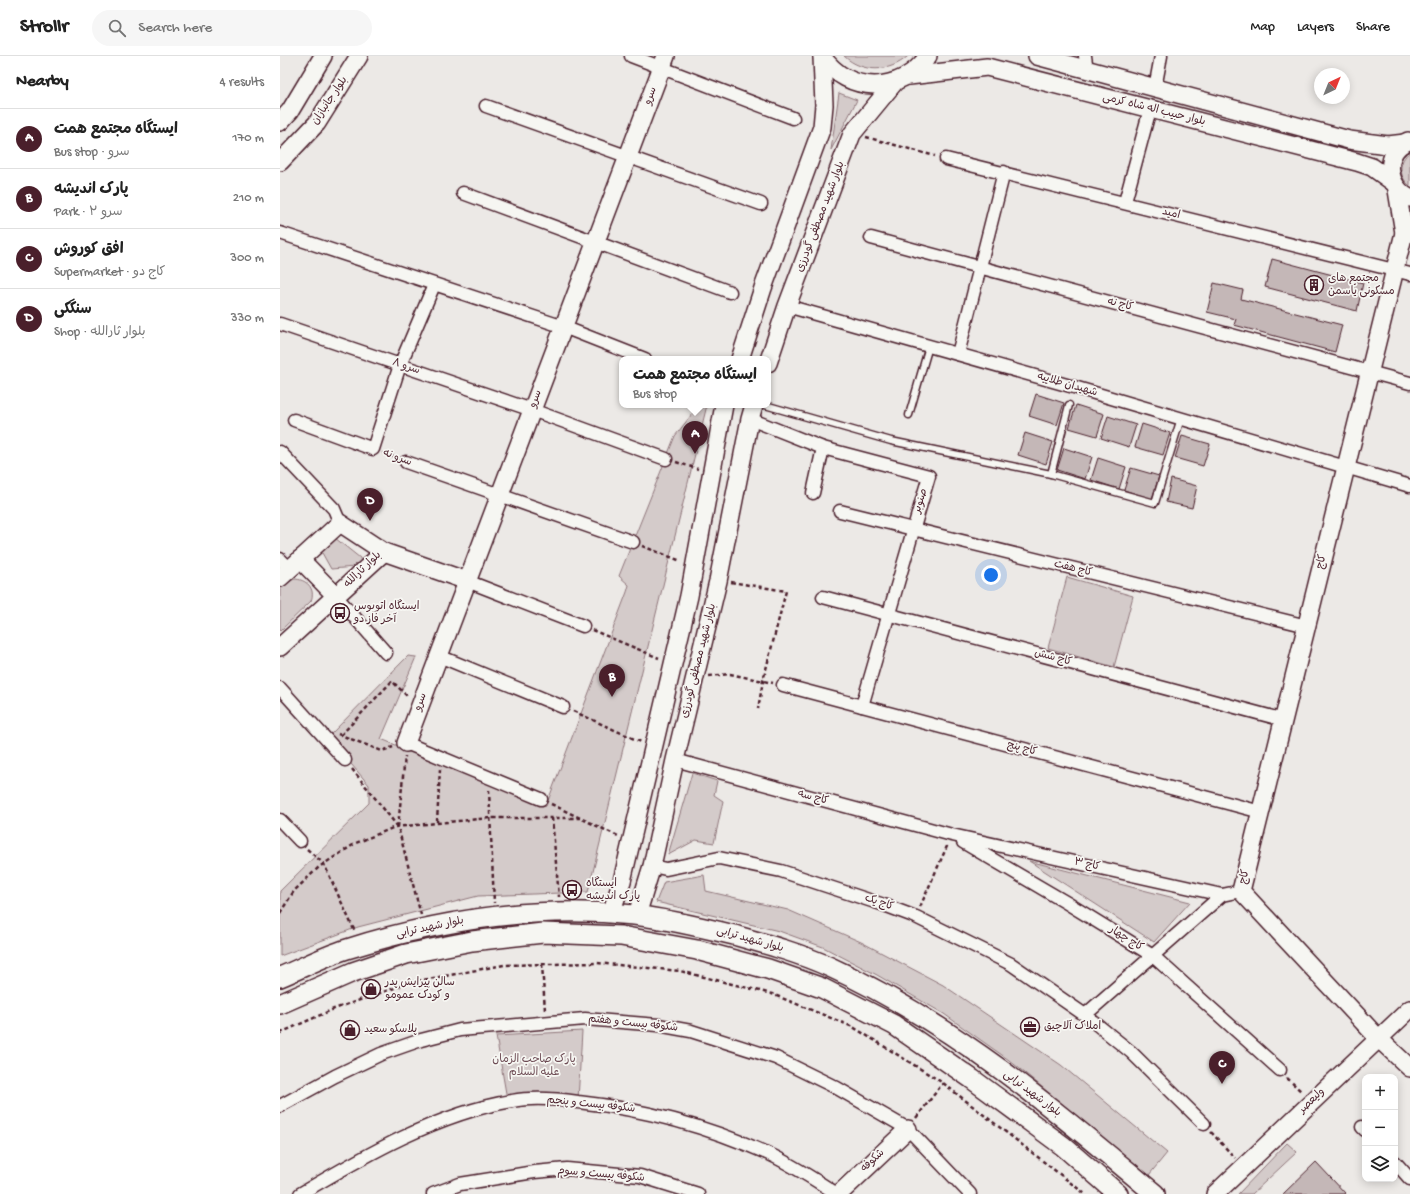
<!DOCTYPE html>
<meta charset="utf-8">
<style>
body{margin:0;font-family:"Gochi Hand","Playpen Sans Arabic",sans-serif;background:#f6f6f6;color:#222}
.controls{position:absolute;right:12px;bottom:12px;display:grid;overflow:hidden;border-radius:8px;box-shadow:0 2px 10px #0003}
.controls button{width:36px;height:36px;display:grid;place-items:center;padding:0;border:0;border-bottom:1px solid #e0e0e0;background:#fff;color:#222;font:20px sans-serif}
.compass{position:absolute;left:1034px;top:12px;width:36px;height:36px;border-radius:50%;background:#fff;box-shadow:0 2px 10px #0003;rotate:43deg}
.you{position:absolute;left:711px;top:519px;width:14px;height:14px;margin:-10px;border:3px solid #fff;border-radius:50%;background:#1a73e8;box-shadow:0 0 0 6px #1a73e833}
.badge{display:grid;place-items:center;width:26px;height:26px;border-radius:50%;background:#4a1f2b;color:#fff;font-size:13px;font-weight:700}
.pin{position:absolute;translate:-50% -33px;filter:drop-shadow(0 1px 2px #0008)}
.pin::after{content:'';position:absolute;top:21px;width:14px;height:12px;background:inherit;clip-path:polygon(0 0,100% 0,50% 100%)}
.popup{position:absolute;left:339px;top:300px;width:152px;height:52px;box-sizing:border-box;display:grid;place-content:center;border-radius:8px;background:#fff;filter:drop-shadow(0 1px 3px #0005);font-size:13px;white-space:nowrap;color:#767676}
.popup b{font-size:15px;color:#222}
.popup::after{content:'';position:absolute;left:50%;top:100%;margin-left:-8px;border:8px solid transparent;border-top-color:#fff}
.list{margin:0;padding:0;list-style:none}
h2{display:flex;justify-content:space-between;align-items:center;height:52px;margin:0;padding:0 16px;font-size:17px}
h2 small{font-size:13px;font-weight:400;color:#767676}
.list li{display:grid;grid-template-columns:26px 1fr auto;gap:12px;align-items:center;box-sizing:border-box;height:60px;padding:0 16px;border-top:1px solid #e0e0e0}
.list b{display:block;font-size:15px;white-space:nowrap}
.list p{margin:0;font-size:13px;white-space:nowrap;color:#767676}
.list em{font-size:13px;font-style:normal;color:#767676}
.icon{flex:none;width:22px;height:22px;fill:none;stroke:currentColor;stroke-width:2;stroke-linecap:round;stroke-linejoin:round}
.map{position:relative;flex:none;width:1130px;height:1138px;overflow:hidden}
header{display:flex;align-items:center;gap:24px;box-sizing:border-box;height:56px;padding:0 20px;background:#fff;border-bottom:1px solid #e0e0e0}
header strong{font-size:19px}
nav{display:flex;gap:22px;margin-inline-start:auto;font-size:14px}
.search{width:280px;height:36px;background:#f6f6f6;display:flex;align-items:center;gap:10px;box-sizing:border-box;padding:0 14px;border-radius:22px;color:#767676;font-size:15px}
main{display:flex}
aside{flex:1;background:#fff}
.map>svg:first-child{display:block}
.green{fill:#d4cbca;stroke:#8f757a}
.building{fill:#c4b7b7;stroke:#4a1f2b}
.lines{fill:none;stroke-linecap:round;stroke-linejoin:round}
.lane-casing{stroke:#4a1f2b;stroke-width:9}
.street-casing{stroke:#4a1f2b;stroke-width:15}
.secondary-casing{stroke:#4a1f2b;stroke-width:20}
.primary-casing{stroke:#4a1f2b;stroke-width:22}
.path{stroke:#4a1f2b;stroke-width:2.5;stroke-dasharray:4 3;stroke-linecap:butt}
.lane{stroke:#f6f6f2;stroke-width:6}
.street{stroke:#f6f6f2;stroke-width:12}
.secondary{stroke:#f6f6f2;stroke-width:17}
.primary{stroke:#f6f6f2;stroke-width:19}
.labels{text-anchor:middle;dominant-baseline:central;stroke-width:3.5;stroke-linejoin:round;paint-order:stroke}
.street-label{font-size:11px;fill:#4a1f2b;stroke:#f6f6f2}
.poi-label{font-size:11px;fill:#4a1f2b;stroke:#f6f6f2;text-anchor:start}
.park-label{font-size:11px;fill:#6c4a53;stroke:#f6f6f2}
</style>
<header>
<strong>Strollr</strong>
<div class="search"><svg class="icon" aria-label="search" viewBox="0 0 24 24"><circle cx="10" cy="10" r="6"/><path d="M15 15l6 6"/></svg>Search here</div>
<nav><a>Map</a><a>Layers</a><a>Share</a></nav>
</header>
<main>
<aside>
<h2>Nearby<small>4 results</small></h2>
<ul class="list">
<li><span class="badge">A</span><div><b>ایستگاه مجتمع همت</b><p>Bus stop · سرو</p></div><em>170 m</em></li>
<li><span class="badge">B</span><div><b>پارک اندیشه</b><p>Park · سرو ۲</p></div><em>210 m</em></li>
<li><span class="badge">C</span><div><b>افق کوروش</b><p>Supermarket · کاج دو</p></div><em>300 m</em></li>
<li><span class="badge">D</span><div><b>سنگکی</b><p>Shop · بلوار ثارالله</p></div><em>330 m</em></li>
</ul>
</aside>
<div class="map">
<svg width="1130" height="1138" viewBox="0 0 1130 1138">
<rect width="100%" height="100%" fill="#ece9e6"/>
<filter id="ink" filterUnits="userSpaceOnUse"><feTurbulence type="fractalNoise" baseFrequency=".025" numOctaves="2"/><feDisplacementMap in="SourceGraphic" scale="8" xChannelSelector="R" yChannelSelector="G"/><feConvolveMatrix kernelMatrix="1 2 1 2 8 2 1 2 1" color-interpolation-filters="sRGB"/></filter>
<g filter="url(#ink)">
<g class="green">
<path d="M 564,0 L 628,0 C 610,17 582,17 564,0 Z"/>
<path d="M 559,37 L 577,44 L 551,94 Z"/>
<path d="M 1130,96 L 1130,130 C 1118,120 1118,105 1130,96 Z"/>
<path d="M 419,349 L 427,349 L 308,836 L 198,840 L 78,871 L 0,900 L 0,835 L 89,747 L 89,729 L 48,681 L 128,600 L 136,601 L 101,683 L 266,750 L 347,536 L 349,529 L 339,520 L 395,380 Z"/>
<path d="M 55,482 L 80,502 L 81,507 L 75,511 L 51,513 L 41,495 Z"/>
<path d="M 787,521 L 853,540 L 834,611 L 768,592 Z"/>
<path d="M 14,523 C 26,523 36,532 31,545 L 0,575 L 0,532 Z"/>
<path d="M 412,717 L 437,725 L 434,739 L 443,745 L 434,787 L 416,784 L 388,799 Z"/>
<path d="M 749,805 L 910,846 L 874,886 Z"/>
<path d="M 424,819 L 426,835 L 508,854 L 581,886 L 663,929 L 781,1009 L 887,1097 L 869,1119 L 729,1004 L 664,958 L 597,919 L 543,891 L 499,875 L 376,846 L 384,826 Z"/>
<path d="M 302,975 L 298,1044 L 227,1043 L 216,980 Z"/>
<path d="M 1007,1087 L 1017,1096 L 972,1138 L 958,1138 Z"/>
</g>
<g class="building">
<path d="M 992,203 L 1083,227 L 1077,255 L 985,231 Z"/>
<path d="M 934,227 L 963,234 L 961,243 L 1062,269 L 1055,296 L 954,269 L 956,263 L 927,256 Z"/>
<path d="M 756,338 L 784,347 L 777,369 L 749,360 Z"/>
<path d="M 796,349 L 824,358 L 817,380 L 789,372 Z"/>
<path d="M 828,360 L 856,369 L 849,391 L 821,382 Z"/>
<path d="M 862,368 L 890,377 L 883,399 L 855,391 Z"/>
<path d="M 745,377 L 773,386 L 766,408 L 738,399 Z"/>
<path d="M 902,380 L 930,388 L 923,410 L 895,402 Z"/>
<path d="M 784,392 L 812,401 L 805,423 L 777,414 Z"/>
<path d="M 818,402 L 846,411 L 839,433 L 811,424 Z"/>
<path d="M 851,412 L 879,420 L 872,443 L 844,434 Z"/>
<path d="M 891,423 L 917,430 L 912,452 L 886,446 Z"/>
<path d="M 1036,1106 L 1066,1138 L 1003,1138 Z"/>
</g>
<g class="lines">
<defs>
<g id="lane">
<path d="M 485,349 L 611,385 L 771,418 L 875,447 L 901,362"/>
<path d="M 629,359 L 649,290"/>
<path d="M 771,418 L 789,349"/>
</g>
<g id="street">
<path d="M 351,0 L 513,62"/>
<path d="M 805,0 L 807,14"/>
<path d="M 875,32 L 881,0"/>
<path d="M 206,50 L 481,148"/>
<path d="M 666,103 L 1130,218"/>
<path d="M 183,137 L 450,236"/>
<path d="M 845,146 L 870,53"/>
<path d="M 0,177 L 281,270 L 365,303"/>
<path d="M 591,182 L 1130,327"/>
<path d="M 507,250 L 794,331 L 1130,430"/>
<path d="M 0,268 L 252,354 L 386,403"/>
<path d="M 678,298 L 724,116"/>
<path d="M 470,363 L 543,392 L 649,420 L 582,650"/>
<path d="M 14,364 L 93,393 L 120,309 L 154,229"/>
<path d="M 0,396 L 54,453 L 60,467"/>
<path d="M 126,406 L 353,486"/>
<path d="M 533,437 L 543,392"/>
<path d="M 560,455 L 1027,570"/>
<path d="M 0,503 L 10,513"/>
<path d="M 187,525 L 303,570"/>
<path d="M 56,540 L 106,597"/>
<path d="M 543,541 L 1004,664"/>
<path d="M 159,600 L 283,651"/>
<path d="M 503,629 L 981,756"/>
<path d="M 0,632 L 65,704"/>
<path d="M 126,687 L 261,743"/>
<path d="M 395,704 L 672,779 L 942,839"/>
<path d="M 0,764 L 20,785"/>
<path d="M 683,786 L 787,847 L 873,900 L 1000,1014"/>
<path d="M 372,810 L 386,813 L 439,802 L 501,815 L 604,849 L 636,861 L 731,908 L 805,959 L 851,996 L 924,1068"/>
<path d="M 805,959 L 942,839 L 961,835"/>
<path d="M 0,1050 L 55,1020 L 101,998 L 141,984 L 180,974 L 305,963 L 378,969 L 411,975 L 496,1002 L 557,1032 L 628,1073 L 690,1138"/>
<path d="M 1082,1071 L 1085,1074"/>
<path d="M 1115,1106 L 1130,1123"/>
<path d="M 20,1138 C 84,1100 158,1057 232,1045 C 253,1041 277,1043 298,1046 C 363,1053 429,1071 489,1098 C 513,1109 535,1124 557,1138"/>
<path d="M 153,1138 L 180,1128 L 254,1116 L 287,1113 L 360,1120 L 418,1138"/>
</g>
<g id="secondary">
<path d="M 542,0 C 568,39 621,38 648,0"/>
<path d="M 757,0 L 1069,84 L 1108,89 L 1125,87"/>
<path d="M 629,20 L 707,11 L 1077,106 L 1092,111 L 1113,126"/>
<path d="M 0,66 L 10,55 L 43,0"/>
<path d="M 1128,85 C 1102,96 1107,132 1130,142"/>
<path d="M 0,106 L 37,67 L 79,0"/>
<path d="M 1117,134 L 1124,177 L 1130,169"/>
<path d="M 1124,177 L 961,835 L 1098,982 L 1130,1012"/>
<path d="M 460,303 L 483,232 L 542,71 L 544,49 L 542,1"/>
<path d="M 488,307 L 507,250 L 572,78 L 614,27"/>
<path d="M 20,503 L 56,540"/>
<path d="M 0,522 L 60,467 L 104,496 L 187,525"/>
<path d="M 0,591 L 104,496"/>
<path d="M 126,687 L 386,0"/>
<path d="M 331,857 L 342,825 L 409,540 L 444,349"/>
<path d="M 357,859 L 372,810 L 395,704 L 438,525 L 470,363 L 474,349"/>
<path d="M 559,1138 L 628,1073"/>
<path d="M 935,1138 L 1130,953"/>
</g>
<g id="primary">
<path d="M 0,921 C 22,912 44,900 67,893 C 159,864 258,849 354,859 C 387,863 421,871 454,879 C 486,888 519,897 550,911 C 671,966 775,1053 875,1138"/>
<path d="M 0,948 L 73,916 L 126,898 L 192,885 L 263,877 L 341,880 L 417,894 L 488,913 L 542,932 L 614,969 L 692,1023 L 783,1090 L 838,1138"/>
</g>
</defs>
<use href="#lane" class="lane-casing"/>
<use href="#street" class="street-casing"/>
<use href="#secondary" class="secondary-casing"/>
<use href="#primary" class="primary-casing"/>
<g class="path">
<path d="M 586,81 L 655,100"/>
<path d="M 103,397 L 117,402"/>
<path d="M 396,406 L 418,413"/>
<path d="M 362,490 L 401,505"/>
<path d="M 451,526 L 506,535 L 483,625 L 478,653"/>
<path d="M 312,574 L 379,602"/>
<path d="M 429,620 L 450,618 L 493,627"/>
<path d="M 293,655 L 361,686"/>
<path d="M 58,678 L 102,695 L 113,691"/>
<path d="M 61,679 L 112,625 L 128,641"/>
<path d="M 72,713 L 118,771 L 141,859"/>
<path d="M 209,734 L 214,847"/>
<path d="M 271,748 L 338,780"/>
<path d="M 272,762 L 279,841"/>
<path d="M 157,766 L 160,713"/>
<path d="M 118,771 L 125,700"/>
<path d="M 27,793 L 44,808 L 75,876"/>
<path d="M 640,851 L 668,788"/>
<path d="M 0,857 L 14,835 L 39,811 L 76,787 L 115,771 L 210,762 L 300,762"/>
<path d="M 262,908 L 265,955"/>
<path d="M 0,977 L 54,953 L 132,926 L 224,909 L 317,907 L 400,915 L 492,938 L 573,971 L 663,1027 L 805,1138"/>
<path d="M 1007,1022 L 1022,1036"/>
<path d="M 636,1062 L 663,1027"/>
<path d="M 931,1076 L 955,1102"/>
</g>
<use href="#lane" class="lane"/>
<use href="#street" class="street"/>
<use href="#secondary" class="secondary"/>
<use href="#primary" class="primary"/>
</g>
</g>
<defs>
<symbol id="building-ring" viewBox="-11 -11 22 22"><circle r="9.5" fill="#f6f6f2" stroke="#4a1f2b" stroke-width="1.5"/><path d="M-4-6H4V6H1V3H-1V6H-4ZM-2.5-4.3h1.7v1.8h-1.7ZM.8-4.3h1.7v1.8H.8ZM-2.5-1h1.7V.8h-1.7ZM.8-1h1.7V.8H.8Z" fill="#4a1f2b"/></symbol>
<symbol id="bus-ring" viewBox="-11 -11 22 22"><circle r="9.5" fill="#f6f6f2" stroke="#4a1f2b" stroke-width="1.5"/><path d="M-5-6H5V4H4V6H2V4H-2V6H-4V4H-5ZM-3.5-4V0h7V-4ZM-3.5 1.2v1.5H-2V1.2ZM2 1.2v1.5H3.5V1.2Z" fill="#4a1f2b"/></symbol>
<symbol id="shop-ring" viewBox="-11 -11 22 22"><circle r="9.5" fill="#f6f6f2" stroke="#4a1f2b" stroke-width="1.5"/><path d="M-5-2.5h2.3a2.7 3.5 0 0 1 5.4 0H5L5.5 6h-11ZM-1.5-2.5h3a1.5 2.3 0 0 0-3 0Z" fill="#4a1f2b"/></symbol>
<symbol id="office-ring" viewBox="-11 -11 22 22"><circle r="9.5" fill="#f6f6f2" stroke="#4a1f2b" stroke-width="1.5"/><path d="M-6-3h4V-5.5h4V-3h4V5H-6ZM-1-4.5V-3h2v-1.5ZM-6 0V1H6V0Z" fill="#4a1f2b"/></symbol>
</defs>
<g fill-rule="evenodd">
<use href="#building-ring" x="1023" y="218" width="22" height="22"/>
<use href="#bus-ring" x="49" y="546" width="22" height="22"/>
<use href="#bus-ring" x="281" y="823" width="22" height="22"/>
<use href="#shop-ring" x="80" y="922" width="22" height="22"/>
<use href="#office-ring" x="739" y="960" width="22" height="22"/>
<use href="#shop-ring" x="59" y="963" width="22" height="22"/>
</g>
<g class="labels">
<g class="street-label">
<text transform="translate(371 40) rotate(-69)">سرو</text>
<text transform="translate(50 45) rotate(-56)">بلوار جانبازان</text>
<text transform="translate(874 54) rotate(14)">بلوار حبیب اله شاه کرمی</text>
<text transform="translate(891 158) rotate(14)">امید</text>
<text transform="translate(541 161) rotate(-69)">بلوار شهید مصطفی گودرزی</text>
<text transform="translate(840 249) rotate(15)">کاج نه</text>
<text transform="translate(126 311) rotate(19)">سرو ۸</text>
<text transform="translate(787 329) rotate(16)">شهیدان طلاییه</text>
<text transform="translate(256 343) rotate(-69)">سرو</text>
<text transform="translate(117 402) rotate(21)">سرو نه</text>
<text transform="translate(641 445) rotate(-73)">صنوبر</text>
<text transform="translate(1042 506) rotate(-76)">کاج</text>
<text transform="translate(793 513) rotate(14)">کاج هفت</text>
<text transform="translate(83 514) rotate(-44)">بلوار ثارالله</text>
<text transform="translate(773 602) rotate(15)">کاج شش</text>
<text transform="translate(419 605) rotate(-76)">بلوار شهید مصطفی گودرزی</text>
<text transform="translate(141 646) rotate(-69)">سرو</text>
<text transform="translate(742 693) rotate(15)">کاج پنج</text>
<text transform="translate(533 742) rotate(15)">کاج سه</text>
<text transform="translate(807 809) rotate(12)">کاج ۳</text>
<text transform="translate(965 821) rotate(-76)">کاج</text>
<text transform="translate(599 847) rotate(19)">کاج یک</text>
<text transform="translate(150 872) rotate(-12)">بلوار شهید ترابی</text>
<text transform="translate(846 883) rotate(32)">کاج چهار</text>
<text transform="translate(470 884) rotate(16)">بلوار شهید ترابی</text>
<text transform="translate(353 968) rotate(6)">شکوفه بیست و هفتم</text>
<text transform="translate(752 1038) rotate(37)">بلوار شهید ترابی</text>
<text transform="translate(1032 1045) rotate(-44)">ولیعصر</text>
<text transform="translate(311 1049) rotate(6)">شکوفه بیست و پنجم</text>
<text transform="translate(593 1105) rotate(-43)">شکوفه</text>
<text transform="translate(321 1119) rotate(5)">شکوفه بیست و سوم</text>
</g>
<g class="poi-label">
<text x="1048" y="223">مجتمع های<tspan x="1048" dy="13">مسکونی یاسمن</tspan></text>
<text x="74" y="551">ایستگاه اتوبوس<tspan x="74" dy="13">آخر فاز دو</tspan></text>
<text x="306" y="828">ایستگاه<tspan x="306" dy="13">پارک اندیشه</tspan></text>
<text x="105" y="927">سالن پیرایش پدر<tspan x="105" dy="13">و کودک عمومو</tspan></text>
<text x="764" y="971">املاک آلاچیق</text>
<text x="84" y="974">پلاسکو سعید</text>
</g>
<g class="park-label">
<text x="254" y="1004">پارک صاحب الزمان<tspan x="254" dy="13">علیه السلام</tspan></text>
</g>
</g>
</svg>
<div class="controls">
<button>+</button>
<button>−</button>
<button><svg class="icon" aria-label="layers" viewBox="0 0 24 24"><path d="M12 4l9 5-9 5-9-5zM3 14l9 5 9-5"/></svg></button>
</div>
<svg class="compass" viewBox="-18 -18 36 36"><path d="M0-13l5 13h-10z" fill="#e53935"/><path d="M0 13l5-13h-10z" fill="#767676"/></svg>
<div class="you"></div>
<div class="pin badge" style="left:415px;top:398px">A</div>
<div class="popup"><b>ایستگاه مجتمع همت</b>Bus stop</div>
<div class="pin badge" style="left:332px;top:641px">B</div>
<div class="pin badge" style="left:942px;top:1028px">C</div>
<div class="pin badge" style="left:90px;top:465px">D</div>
</div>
</main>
